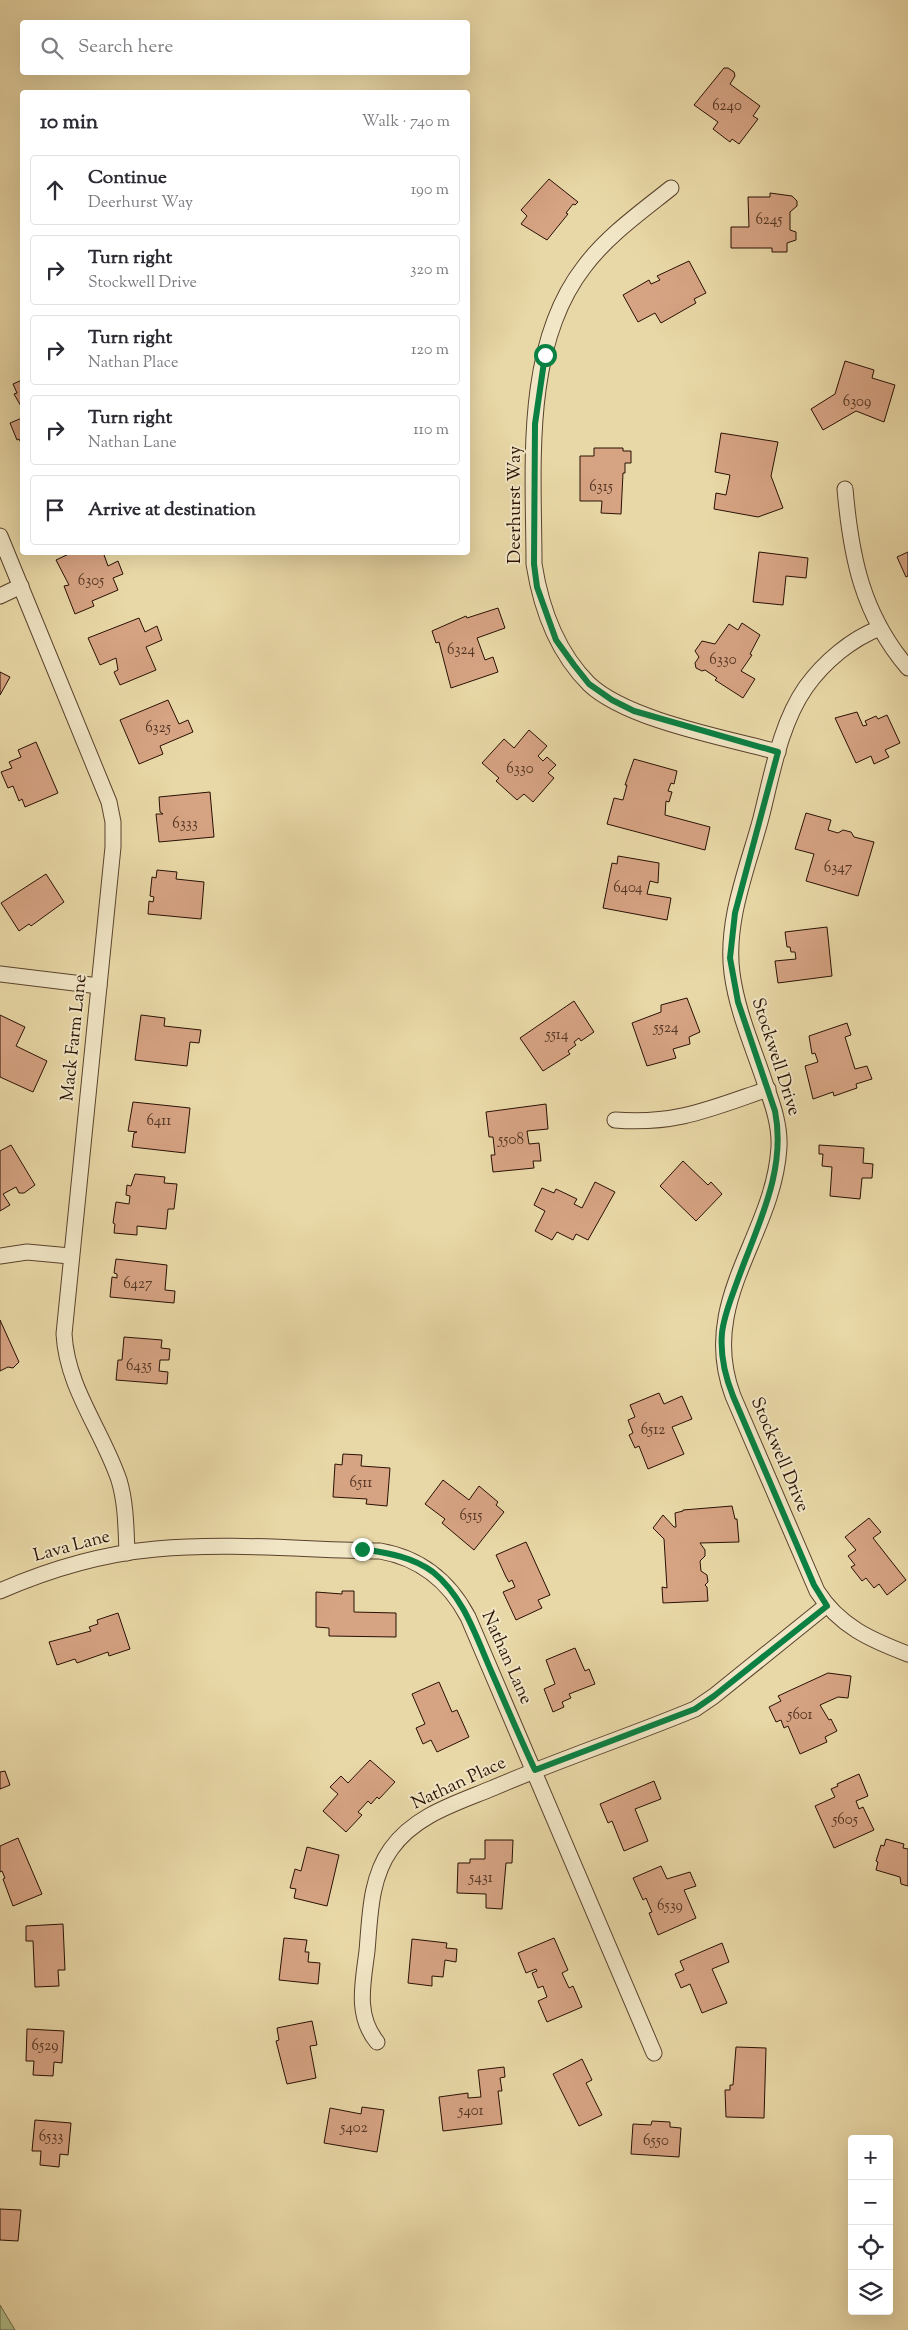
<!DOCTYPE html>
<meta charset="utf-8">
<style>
body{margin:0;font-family:"Sorts Mill Goudy",serif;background:#f2f2f3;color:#2b2b33}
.controls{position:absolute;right:15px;bottom:15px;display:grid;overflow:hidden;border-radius:5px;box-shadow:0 5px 20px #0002}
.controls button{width:45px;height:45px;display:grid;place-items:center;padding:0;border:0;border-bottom:1px solid #e1e1e2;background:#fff;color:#2b2b33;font:25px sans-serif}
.stop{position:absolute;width:15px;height:15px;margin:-11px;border:4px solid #0b8043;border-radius:50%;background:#fff}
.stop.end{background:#0b8043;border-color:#fff;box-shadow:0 1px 5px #0008}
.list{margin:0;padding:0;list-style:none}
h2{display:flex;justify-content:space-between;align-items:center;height:65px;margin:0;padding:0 20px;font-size:21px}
h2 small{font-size:16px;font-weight:400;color:#7c7c81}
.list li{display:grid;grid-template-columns:32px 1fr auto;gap:15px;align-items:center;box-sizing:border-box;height:70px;margin:0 10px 10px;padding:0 10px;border:1px solid #e1e1e2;border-radius:5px}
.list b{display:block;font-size:19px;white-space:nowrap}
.list p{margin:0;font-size:16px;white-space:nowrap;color:#7c7c81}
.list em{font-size:16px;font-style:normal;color:#7c7c81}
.icon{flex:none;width:28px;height:28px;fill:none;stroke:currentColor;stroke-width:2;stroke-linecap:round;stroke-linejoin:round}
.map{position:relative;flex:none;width:908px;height:2330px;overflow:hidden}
.search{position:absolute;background:#fff;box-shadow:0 5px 20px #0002;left:20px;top:20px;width:450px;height:55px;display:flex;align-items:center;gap:12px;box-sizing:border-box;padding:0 18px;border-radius:5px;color:#7c7c81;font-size:19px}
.panel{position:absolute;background:#fff;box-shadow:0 5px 20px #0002;left:20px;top:90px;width:450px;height:465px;border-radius:5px}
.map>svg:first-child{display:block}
.green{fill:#b0c08c;stroke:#6c6848}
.building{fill:#d6a383;stroke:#291003}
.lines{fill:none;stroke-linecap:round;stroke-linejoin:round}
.street-casing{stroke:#59422c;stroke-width:17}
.street{stroke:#f1e6c6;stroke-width:15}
.route{stroke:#0b8043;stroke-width:6}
.labels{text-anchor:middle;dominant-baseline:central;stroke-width:4;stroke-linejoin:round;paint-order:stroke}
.number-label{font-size:15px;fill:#543523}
.street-label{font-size:18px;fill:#291003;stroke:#f1e6c6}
</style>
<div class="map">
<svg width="908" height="2330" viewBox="0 0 908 2330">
<rect width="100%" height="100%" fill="#e9d8a7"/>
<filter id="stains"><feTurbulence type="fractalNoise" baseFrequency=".004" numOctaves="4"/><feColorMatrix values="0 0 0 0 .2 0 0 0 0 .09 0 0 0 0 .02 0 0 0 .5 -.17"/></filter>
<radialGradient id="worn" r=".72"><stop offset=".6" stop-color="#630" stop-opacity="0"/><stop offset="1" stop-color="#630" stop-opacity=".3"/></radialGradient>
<path class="green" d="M 0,2305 L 15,2330 L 0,2330 Z"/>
<g class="building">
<path d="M 724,68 L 728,68 L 734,72 L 735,76 L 730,84 L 760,106 L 753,116 L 758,119 L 739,144 L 732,139 L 730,142 L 713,129 L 718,122 L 694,105 Z"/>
<path d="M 549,179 L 578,202 L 575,205 L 573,204 L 566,213 L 568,214 L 547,240 L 521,224 L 527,216 L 521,210 Z"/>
<path d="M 770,193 L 792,196 L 797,201 L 797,206 L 790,212 L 790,230 L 796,232 L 796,240 L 787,243 L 787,252 L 772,252 L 772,248 L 731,248 L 731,227 L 749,227 L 748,197 L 770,197 Z"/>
<path d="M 689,261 L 706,293 L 694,299 L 696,303 L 661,323 L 655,313 L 638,322 L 623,295 L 649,280 L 651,284 L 660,280 L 657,276 Z"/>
<path d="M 845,361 L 874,370 L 872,378 L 895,385 L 884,422 L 856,411 L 823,430 L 811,409 L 835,394 Z"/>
<path d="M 22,380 L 22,408 L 14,394 L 17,393 L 13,384 Z"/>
<path d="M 22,418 L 22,442 L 21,443 L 19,439 L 17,440 L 10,423 Z"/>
<path d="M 721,433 L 778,442 L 771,476 L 783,508 L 758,517 L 714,509 L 716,493 L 726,495 L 730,475 L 715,472 Z"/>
<path d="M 594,448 L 623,448 L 623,451 L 631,451 L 631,463 L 625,463 L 625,473 L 623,473 L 621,514 L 601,513 L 602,501 L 580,501 L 580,456 L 594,456 Z"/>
<path d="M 73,552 L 103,552 L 108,566 L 118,561 L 123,574 L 113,578 L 118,590 L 92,601 L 94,606 L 75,614 L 64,586 L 69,585 L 56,560 Z"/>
<path d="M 759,552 L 808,558 L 806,578 L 786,576 L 783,605 L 753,602 Z"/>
<path d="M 908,552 L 908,576 L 906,577 L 897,557 Z"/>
<path d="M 498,608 L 505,628 L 477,638 L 485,660 L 493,657 L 498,672 L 451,688 L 439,642 L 436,643 L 432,631 L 466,616 L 467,618 Z"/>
<path d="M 139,618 L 145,632 L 157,626 L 162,640 L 146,647 L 156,670 L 120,685 L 114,672 L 118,670 L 116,658 L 100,665 L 88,638 Z"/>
<path d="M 742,623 L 760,635 L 750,654 L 752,655 L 741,671 L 755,679 L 743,698 L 715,680 L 717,678 L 705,670 L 702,671 L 696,668 L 695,663 L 699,657 L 695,651 L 702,641 L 715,644 L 729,624 L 738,630 Z"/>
<path d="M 0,672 L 10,677 L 0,695 Z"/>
<path d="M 168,700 L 179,724 L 188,720 L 193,732 L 160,746 L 163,754 L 139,764 L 120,720 Z"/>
<path d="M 857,712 L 863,726 L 867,725 L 865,721 L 876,716 L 878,719 L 887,715 L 900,743 L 885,750 L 889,757 L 874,764 L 871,756 L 856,763 L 835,718 Z"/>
<path d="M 529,730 L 547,746 L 538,756 L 543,761 L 547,757 L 556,765 L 548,773 L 554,778 L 533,802 L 524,794 L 517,800 L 496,781 L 499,778 L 482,763 L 504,739 L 514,748 Z"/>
<path d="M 36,742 L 58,793 L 25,807 L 22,799 L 19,801 L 13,786 L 8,788 L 1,772 L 12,768 L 9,762 L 21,757 L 18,750 Z"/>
<path d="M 634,759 L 677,771 L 674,784 L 671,783 L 668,791 L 672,792 L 669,802 L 666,801 L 665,815 L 710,827 L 705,850 L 607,824 L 614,798 L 623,800 L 627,785 L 625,785 Z"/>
<path d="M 210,792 L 214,837 L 159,842 L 156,814 L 163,814 L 160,812 L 159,797 Z"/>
<path d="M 806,813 L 831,820 L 828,830 L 838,833 L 843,830 L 851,832 L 854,837 L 874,842 L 858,896 L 806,881 L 814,854 L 795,849 Z"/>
<path d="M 618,856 L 659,863 L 658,883 L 650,881 L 647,894 L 671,898 L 667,920 L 603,908 L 612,863 L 617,864 Z"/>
<path d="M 157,870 L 177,872 L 176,879 L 204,882 L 201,919 L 148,914 L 149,901 L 153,902 L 154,897 L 150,896 L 152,877 L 156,878 Z"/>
<path d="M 46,874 L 64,902 L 31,926 L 29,924 L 19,931 L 1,903 Z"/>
<path d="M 827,927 L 832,976 L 778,983 L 775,961 L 796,959 L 795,952 L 791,952 L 790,947 L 787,947 L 785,932 Z"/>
<path d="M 687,998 L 700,1032 L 689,1037 L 690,1044 L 673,1049 L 676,1058 L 647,1066 L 632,1023 L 661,1012 L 661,1005 Z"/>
<path d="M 574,1001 L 594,1032 L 581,1041 L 579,1038 L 574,1042 L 576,1045 L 568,1051 L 570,1054 L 543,1071 L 520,1038 Z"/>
<path d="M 0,1015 L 25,1027 L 16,1046 L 47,1061 L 33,1092 L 0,1077 Z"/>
<path d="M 141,1015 L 165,1018 L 164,1026 L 201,1030 L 199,1043 L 190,1042 L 187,1066 L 135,1060 Z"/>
<path d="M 847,1023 L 851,1035 L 845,1037 L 855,1069 L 867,1066 L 872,1079 L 856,1084 L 857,1088 L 834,1096 L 833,1092 L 813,1099 L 805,1066 L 818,1062 L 815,1053 L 812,1054 L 809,1036 Z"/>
<path d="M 133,1102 L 190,1108 L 185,1153 L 132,1147 L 134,1133 L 137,1132 L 128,1131 Z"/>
<path d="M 546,1104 L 548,1129 L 527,1131 L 529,1144 L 539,1143 L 541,1161 L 533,1161 L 534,1168 L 493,1172 L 491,1155 L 495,1155 L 493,1137 L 489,1137 L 486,1112 Z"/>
<path d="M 11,1145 L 35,1185 L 24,1193 L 19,1193 L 16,1187 L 3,1194 L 10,1205 L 0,1211 L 0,1151 Z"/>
<path d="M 819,1145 L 864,1148 L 863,1163 L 873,1164 L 872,1178 L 862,1178 L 860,1199 L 830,1196 L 832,1167 L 822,1166 L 823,1154 L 819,1154 Z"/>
<path d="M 683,1161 L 708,1185 L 711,1182 L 722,1194 L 696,1221 L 660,1186 Z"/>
<path d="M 135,1174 L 165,1177 L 164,1183 L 177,1184 L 174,1209 L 168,1209 L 166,1229 L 137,1226 L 137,1235 L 114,1233 L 115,1224 L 113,1223 L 116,1202 L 129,1204 L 130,1196 L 126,1195 L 127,1185 L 131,1186 Z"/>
<path d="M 595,1182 L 615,1192 L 588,1240 L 576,1234 L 573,1240 L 557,1232 L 552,1240 L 535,1231 L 545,1211 L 534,1205 L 542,1188 L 554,1193 L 556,1189 L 577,1199 L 574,1204 L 582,1208 Z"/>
<path d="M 116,1259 L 167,1265 L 165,1290 L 175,1291 L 174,1303 L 110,1297 L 112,1277 L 117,1278 L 117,1274 L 114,1273 Z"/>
<path d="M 0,1320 L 19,1362 L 13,1368 L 8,1367 L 0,1371 Z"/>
<path d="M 124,1337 L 162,1340 L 161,1348 L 170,1349 L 169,1360 L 160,1360 L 159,1371 L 168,1372 L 167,1384 L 116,1380 L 118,1360 L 122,1360 Z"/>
<path d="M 659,1393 L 664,1404 L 682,1396 L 692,1419 L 672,1427 L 684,1454 L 648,1469 L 639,1446 L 635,1448 L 629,1435 L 633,1433 L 628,1420 L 635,1417 L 630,1405 Z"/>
<path d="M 343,1454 L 362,1455 L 361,1466 L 390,1468 L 387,1506 L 366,1504 L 367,1499 L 333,1497 L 335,1464 L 342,1465 Z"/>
<path d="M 443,1480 L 469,1500 L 479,1486 L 498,1502 L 496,1505 L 504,1512 L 474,1550 L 442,1523 L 445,1519 L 425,1504 Z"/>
<path d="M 732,1506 L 735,1519 L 737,1519 L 739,1542 L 700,1543 L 705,1550 L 705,1556 L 700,1561 L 701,1571 L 707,1575 L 708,1582 L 705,1585 L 707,1587 L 708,1601 L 663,1603 L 662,1587 L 667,1588 L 664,1539 L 653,1528 L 663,1515 L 674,1527 L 676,1527 L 675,1513 L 683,1511 L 683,1510 Z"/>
<path d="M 869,1518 L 881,1532 L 873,1538 L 906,1580 L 887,1595 L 879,1584 L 874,1588 L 866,1578 L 862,1581 L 851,1567 L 855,1565 L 848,1556 L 856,1550 L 845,1537 Z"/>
<path d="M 526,1542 L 550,1595 L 538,1600 L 542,1608 L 516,1620 L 503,1592 L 515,1587 L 512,1580 L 509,1582 L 506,1577 L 496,1555 Z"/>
<path d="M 342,1591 L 354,1591 L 354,1612 L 396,1613 L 396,1637 L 329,1636 L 329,1628 L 316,1627 L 316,1592 L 342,1594 Z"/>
<path d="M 118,1613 L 130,1649 L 109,1656 L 108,1652 L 77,1663 L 75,1659 L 57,1665 L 49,1642 L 91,1631 L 89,1627 L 98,1624 L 97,1620 Z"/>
<path d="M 575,1648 L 585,1671 L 589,1669 L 595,1684 L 569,1694 L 571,1698 L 562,1702 L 564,1707 L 553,1712 L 544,1689 L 555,1684 L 546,1660 Z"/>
<path d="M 828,1673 L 851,1676 L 848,1698 L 838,1697 L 820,1705 L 829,1720 L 831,1719 L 837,1731 L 825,1737 L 827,1742 L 800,1754 L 788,1726 L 784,1728 L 781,1720 L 776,1722 L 769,1707 L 781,1701 L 778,1696 Z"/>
<path d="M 439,1682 L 452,1712 L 457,1710 L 469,1737 L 437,1752 L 431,1740 L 423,1744 L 416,1728 L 425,1724 L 412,1694 Z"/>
<path d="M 370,1760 L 395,1782 L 379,1799 L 377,1797 L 371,1804 L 368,1801 L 358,1812 L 362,1815 L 346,1832 L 323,1811 L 338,1794 L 330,1787 L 341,1776 L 348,1783 Z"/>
<path d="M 5,1771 L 10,1785 L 0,1789 L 0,1772 Z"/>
<path d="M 859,1774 L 868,1796 L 856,1801 L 859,1809 L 863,1807 L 874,1830 L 834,1848 L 815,1806 L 835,1797 L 831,1789 L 838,1786 L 837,1784 Z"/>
<path d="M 654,1781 L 661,1799 L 635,1809 L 648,1841 L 624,1851 L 612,1821 L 608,1823 L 600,1804 Z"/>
<path d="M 18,1838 L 42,1894 L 13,1906 L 3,1879 L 5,1878 L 2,1871 L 0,1872 L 0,1846 Z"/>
<path d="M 886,1839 L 904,1844 L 903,1848 L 908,1849 L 908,1886 L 901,1884 L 900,1877 L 876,1870 L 878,1862 L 876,1861 L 881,1845 L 884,1846 Z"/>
<path d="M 485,1840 L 513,1840 L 512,1863 L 506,1863 L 502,1909 L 486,1908 L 486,1894 L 457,1893 L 458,1863 L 470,1863 L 470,1859 L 485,1859 Z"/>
<path d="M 307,1847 L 339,1855 L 327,1906 L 294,1898 L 296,1889 L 290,1888 L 295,1869 L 301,1871 Z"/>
<path d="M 661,1866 L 667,1879 L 690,1872 L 696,1886 L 684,1890 L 696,1918 L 658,1935 L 649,1913 L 652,1912 L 646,1898 L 643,1900 L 633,1878 Z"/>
<path d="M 63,1924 L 65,1970 L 58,1970 L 59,1986 L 35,1987 L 33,1941 L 26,1941 L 26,1926 Z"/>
<path d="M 284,1938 L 307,1940 L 305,1952 L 309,1952 L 308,1962 L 320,1963 L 318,1984 L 279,1980 Z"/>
<path d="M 554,1938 L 568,1970 L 562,1973 L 569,1988 L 573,1986 L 582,2007 L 547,2022 L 538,2001 L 547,1997 L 543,1986 L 538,1988 L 532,1973 L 537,1971 L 536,1969 L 526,1973 L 518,1953 Z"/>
<path d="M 412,1939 L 447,1943 L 446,1948 L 457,1949 L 456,1962 L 445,1960 L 443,1977 L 432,1976 L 432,1986 L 408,1983 Z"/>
<path d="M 722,1943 L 729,1962 L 712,1969 L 727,2003 L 702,2013 L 690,1984 L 681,1988 L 675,1974 L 684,1970 L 680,1961 Z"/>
<path d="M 312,2021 L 317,2045 L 310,2046 L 316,2078 L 287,2084 L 276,2041 L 279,2040 L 277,2028 Z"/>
<path d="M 27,2029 L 64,2031 L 62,2063 L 54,2062 L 53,2076 L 33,2075 L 34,2061 L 26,2061 Z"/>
<path d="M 736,2047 L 766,2048 L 764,2118 L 726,2117 L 725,2090 L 730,2090 L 730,2085 L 733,2085 Z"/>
<path d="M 582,2059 L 592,2080 L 586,2083 L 602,2115 L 579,2126 L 553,2074 Z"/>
<path d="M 504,2067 L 505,2077 L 500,2078 L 502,2091 L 498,2091 L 502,2124 L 443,2131 L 439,2097 L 468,2093 L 468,2098 L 481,2097 L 478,2070 Z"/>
<path d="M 362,2107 L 384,2110 L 377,2152 L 324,2143 L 330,2108 L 361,2114 Z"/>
<path d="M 35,2120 L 71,2123 L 68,2155 L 60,2154 L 59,2167 L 40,2165 L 41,2151 L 32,2151 Z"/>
<path d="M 652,2121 L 670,2122 L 670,2127 L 681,2128 L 679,2157 L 631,2154 L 633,2124 L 651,2125 Z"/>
<path d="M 0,2209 L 21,2210 L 18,2241 L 0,2240 Z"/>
</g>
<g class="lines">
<defs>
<g id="street">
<path d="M 671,188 C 641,212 607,236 584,267 C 522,347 534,469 534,564 C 541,608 557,652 589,684 C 627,720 726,738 778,752"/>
<path d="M 845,489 C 851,557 862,614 908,668"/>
<path d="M 0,536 L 109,802 L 113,822 L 113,847 L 64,1334 C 67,1388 102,1430 119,1480 C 126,1503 126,1529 127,1553"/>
<path d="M 0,596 L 21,586"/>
<path d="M 880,628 C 851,639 824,662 806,687 C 780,724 772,775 761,818 C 748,867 725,921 732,973 C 737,1012 754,1049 766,1086 C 773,1105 780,1126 779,1147 C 774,1236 697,1301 733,1396 L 817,1591 C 839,1626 871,1640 908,1654"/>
<path d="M 0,974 L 99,986"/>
<path d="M 615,1120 C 676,1125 712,1108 768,1089"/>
<path d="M 0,1256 L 27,1252 L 70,1256"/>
<path d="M 0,1591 C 50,1569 101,1554 156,1549 C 229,1542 307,1550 380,1551 C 420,1558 449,1581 468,1617 L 654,2053"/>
<path d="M 377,2042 C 355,2015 363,1983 367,1951 C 370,1917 370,1878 391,1849 C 415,1815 457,1803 493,1788 C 560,1759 628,1737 695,1709 L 714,1696 L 827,1605"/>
</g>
</defs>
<use href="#street" class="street-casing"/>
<use href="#street" class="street"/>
</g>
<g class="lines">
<path class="route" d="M 362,1549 C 387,1553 411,1556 433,1572 C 464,1597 476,1637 492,1673 C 506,1705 520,1738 535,1770 L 695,1709 L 714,1696 L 827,1606 L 814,1585 L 733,1396 C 725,1376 720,1355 722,1333 C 724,1315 731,1299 737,1282 C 757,1226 787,1171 775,1111 L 738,1002 L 730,958 L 735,913 L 778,752 L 634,711 L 612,700 L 589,684 L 574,665 L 556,640 L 537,587 L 534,564 L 535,424 L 545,355"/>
</g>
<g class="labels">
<g class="number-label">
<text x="727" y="106">6240</text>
<text x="769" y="220">6245</text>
<text x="857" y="402">6309</text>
<text x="601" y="487">6315</text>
<text x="91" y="581">6305</text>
<text x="461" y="650">6324</text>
<text x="723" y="660">6330</text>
<text x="158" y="728">6325</text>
<text x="520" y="769">6330</text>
<text x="185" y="824">6333</text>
<text x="838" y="868">6347</text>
<text x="628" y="888">6404</text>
<text x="666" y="1028">5524</text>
<text x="557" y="1035">5514</text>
<text x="159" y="1121">6411</text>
<text x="511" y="1140">5508</text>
<text x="138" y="1284">6427</text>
<text x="139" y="1366">6435</text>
<text x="653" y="1430">6512</text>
<text x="361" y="1483">6511</text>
<text x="471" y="1516">6515</text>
<text x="800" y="1715">5601</text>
<text x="845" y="1820">5605</text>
<text x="481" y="1878">5431</text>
<text x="670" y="1906">6539</text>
<text x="45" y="2046">6529</text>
<text x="471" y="2111">5401</text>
<text x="354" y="2128">5402</text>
<text x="51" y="2137">6533</text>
<text x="656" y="2141">6550</text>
</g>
<g class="street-label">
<text transform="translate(516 505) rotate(-90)">Deerhurst Way</text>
<text transform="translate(75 1038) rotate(-84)">Mack Farm Lane</text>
<text transform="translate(775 1057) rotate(72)">Stockwell Drive</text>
<text transform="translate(779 1455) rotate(67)">Stockwell Drive</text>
<text transform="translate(72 1547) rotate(-15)">Lava Lane</text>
<text transform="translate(506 1658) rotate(66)">Nathan Lane</text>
<text transform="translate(459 1784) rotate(-25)">Nathan Place</text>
</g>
</g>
<rect width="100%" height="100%" filter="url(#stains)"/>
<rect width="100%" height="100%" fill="url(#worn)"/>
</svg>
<div class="controls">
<button>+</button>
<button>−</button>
<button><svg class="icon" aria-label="locate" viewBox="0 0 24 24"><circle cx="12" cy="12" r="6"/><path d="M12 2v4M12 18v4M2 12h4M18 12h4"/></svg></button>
<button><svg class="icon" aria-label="layers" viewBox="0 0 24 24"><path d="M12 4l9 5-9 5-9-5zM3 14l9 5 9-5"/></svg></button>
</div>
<div class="stop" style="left:545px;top:355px"></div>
<div class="stop end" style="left:362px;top:1549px"></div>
<div class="search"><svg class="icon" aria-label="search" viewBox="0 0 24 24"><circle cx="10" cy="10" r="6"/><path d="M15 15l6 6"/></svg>Search here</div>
<section class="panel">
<h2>10 min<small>Walk · 740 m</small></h2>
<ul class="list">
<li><svg class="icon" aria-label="ahead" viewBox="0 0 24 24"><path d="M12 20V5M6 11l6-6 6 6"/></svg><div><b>Continue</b><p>Deerhurst Way</p></div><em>190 m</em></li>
<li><svg class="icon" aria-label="right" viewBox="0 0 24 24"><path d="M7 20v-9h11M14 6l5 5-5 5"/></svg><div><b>Turn right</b><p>Stockwell Drive</p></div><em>320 m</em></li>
<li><svg class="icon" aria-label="right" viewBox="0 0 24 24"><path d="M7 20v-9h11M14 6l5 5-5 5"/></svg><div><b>Turn right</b><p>Nathan Place</p></div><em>120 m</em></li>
<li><svg class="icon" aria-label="right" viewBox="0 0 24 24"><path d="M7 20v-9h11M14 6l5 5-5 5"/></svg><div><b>Turn right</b><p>Nathan Lane</p></div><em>110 m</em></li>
<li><svg class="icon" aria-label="arrive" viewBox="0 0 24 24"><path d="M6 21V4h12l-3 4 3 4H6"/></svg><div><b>Arrive at destination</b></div></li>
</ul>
</section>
</div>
